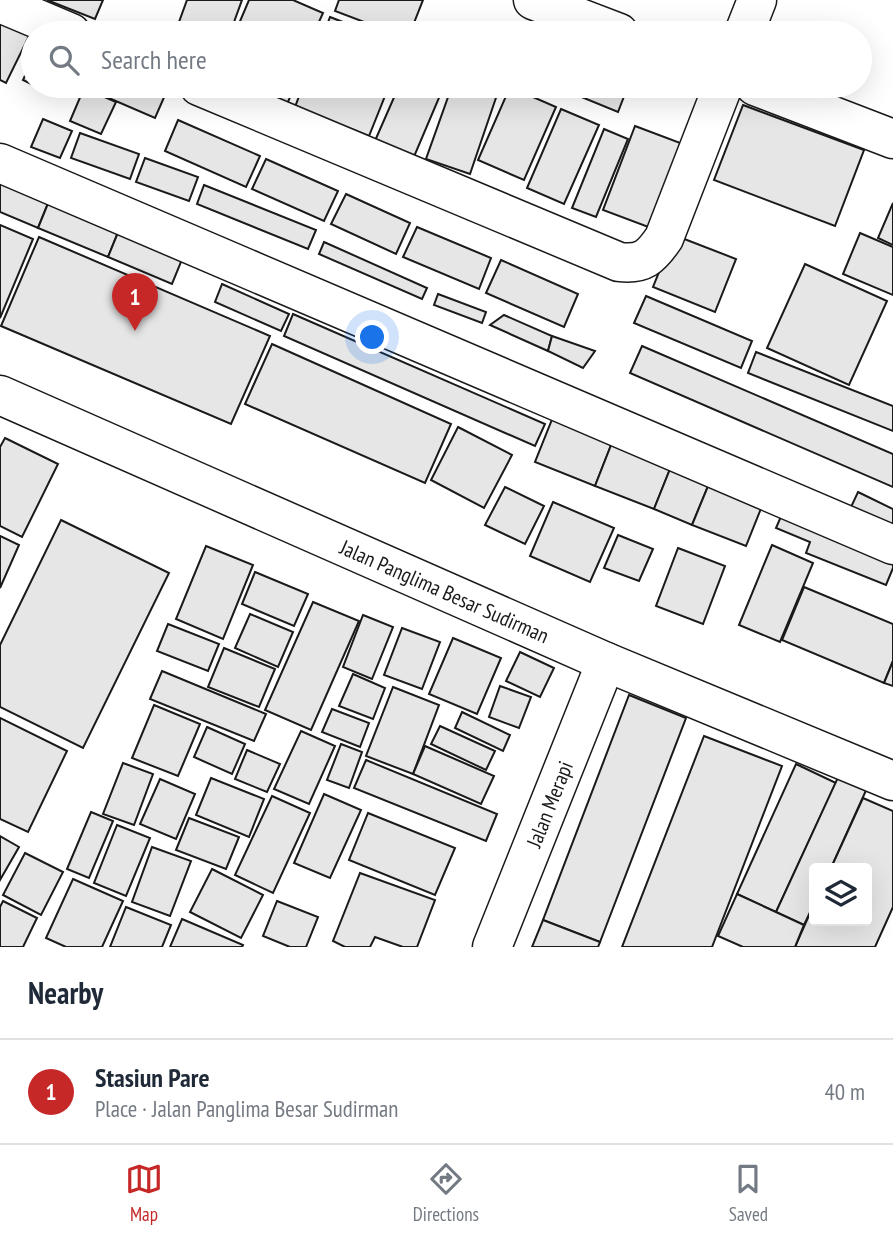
<!DOCTYPE html>
<meta charset="utf-8">
<style>
body{margin:0;font-family:"PT Sans Narrow",sans-serif;background:#f2f2f3;color:#1f2937}
.controls{position:absolute;right:21px;bottom:21px;display:grid;overflow:hidden;border-radius:7px;box-shadow:0 7px 28px #0002}
.controls button{width:63px;height:63px;display:grid;place-items:center;padding:0;border:0;border-bottom:2px solid #e0e1e3;background:#fff;color:#1f2937;font:35px sans-serif}
.you{position:absolute;left:373px;top:338px;width:24px;height:24px;margin:-18px;border:5px solid #fff;border-radius:50%;background:#1a73e8;box-shadow:0 0 0 10px #1a73e833}
.badge{display:grid;place-items:center;width:46px;height:46px;border-radius:50%;background:#c62828;color:#fff;font-size:23px;font-weight:700}
.pin{position:absolute;translate:-50% -58px;filter:drop-shadow(0 2px 4px #0008)}
.pin::after{content:'';position:absolute;top:37px;width:24px;height:21px;background:inherit;clip-path:polygon(0 0,100% 0,50% 100%)}
.list{margin:0;padding:0;list-style:none}
h2{display:flex;justify-content:space-between;align-items:center;height:91px;margin:0;padding:0 28px;font-size:30px}
h2 small{font-size:23px;font-weight:400;color:#747a83}
.list li{display:grid;grid-template-columns:46px 1fr auto;gap:21px;align-items:center;box-sizing:border-box;height:105px;padding:0 28px;border-top:2px solid #e0e1e3}
.list b{display:block;font-size:26px;white-space:nowrap}
.list p{margin:0;font-size:23px;white-space:nowrap;color:#747a83}
.list em{font-size:23px;font-style:normal;color:#747a83}
.icon{flex:none;width:38px;height:38px;fill:none;stroke:currentColor;stroke-width:2;stroke-linecap:round;stroke-linejoin:round}
.map{position:relative;flex:none;width:893px;height:947px;overflow:hidden}
.search{position:absolute;background:#fff;box-shadow:0 7px 28px #0002;left:21px;right:21px;top:21px;height:77px;display:flex;align-items:center;gap:18px;box-sizing:border-box;padding:0 24px;border-radius:38px;color:#747a83;font-size:26px}
.sheet{height:196px;background:#fff}
nav{display:flex;justify-content:space-around;align-items:center;box-sizing:border-box;height:98px;border-top:2px solid #e0e1e3;background:#fff;font-size:19px;color:#747a83}
nav a{display:grid;justify-items:center;gap:4px}
nav .on{color:#c62828}
.map>svg:first-child{display:block}
.building{fill:#e6e6e6;stroke:#1a1a1a;stroke-width:2}
.lines{fill:none;stroke-linecap:round;stroke-linejoin:round}
.minor-casing{stroke:#1a1a1a;stroke-width:41}
.major-casing{stroke:#1a1a1a;stroke-width:41}
.minor{stroke:#fff;stroke-width:38}
.major{stroke:#fff;stroke-width:38}
.labels{text-anchor:middle;dominant-baseline:central;stroke-width:5;stroke-linejoin:round;paint-order:stroke}
.street-label{font-size:21px;fill:#1a1a1a;stroke:#fff}
</style>
<div class="map">
<svg width="893" height="947" viewBox="0 0 893 947">
<rect width="100%" height="100%" fill="#fff"/>
<g class="building">
<path d="M 47,0 L 103,0 L 95,19 Z"/>
<path d="M 187,0 L 242,0 L 230,33 L 175,33 Z"/>
<path d="M 249,0 L 293,0 L 323,13 L 314,33 L 235,33 Z"/>
<path d="M 339,0 L 423,0 L 410,33 L 393,33 L 335,11 Z"/>
<path d="M 542,8 L 586,33 L 531,33 Z"/>
<path d="M 0,14 L 32,30 L 6,83 L 0,80 Z"/>
<path d="M 330,17 L 371,33 L 324,33 Z"/>
<path d="M 33,58 L 33,85 L 23,80 Z"/>
<path d="M 81,86 L 169,86 L 155,118 Z"/>
<path d="M 224,86 L 295,86 L 284,111 Z"/>
<path d="M 303,86 L 389,86 L 369,136 L 295,107 Z"/>
<path d="M 399,86 L 444,86 L 413,159 L 374,143 Z"/>
<path d="M 452,86 L 500,86 L 470,174 L 426,159 Z"/>
<path d="M 584,86 L 628,86 L 618,112 L 579,96 Z"/>
<path d="M 510,87 L 556,107 L 524,180 L 478,160 Z"/>
<path d="M 84,88 L 116,102 L 101,134 L 70,121 Z"/>
<path d="M 743,105 L 864,150 L 835,226 L 714,180 Z"/>
<path d="M 561,109 L 599,125 L 564,204 L 527,188 Z"/>
<path d="M 43,119 L 72,131 L 60,158 L 31,147 Z"/>
<path d="M 178,120 L 260,156 L 246,187 L 165,151 Z"/>
<path d="M 635,126 L 683,144 L 651,228 L 603,210 Z"/>
<path d="M 604,129 L 628,139 L 596,217 L 572,208 Z"/>
<path d="M 80,133 L 139,154 L 130,179 L 71,158 Z"/>
<path d="M 145,158 L 198,177 L 189,201 L 136,182 Z"/>
<path d="M 266,159 L 338,191 L 324,221 L 252,189 Z"/>
<path d="M 0,175 L 51,196 L 38,228 L 0,212 Z"/>
<path d="M 204,185 L 316,230 L 308,249 L 197,204 Z"/>
<path d="M 346,194 L 410,223 L 396,254 L 331,224 Z"/>
<path d="M 51,196 L 121,225 L 108,257 L 38,228 Z"/>
<path d="M 893,203 L 893,245 L 878,238 Z"/>
<path d="M 0,225 L 33,239 L 0,318 Z"/>
<path d="M 121,225 L 185,252 L 172,284 L 108,257 Z"/>
<path d="M 417,227 L 491,258 L 479,289 L 403,257 Z"/>
<path d="M 860,233 L 893,247 L 893,295 L 843,274 Z"/>
<path d="M 674,235 L 736,259 L 715,312 L 653,287 Z"/>
<path d="M 39,237 L 270,336 L 231,424 L 1,326 Z"/>
<path d="M 324,242 L 427,288 L 422,299 L 319,254 Z"/>
<path d="M 501,260 L 578,294 L 564,327 L 486,293 Z"/>
<path d="M 805,264 L 887,301 L 849,385 L 767,348 Z"/>
<path d="M 222,284 L 289,314 L 281,331 L 215,302 Z"/>
<path d="M 438,294 L 486,312 L 482,323 L 434,305 Z"/>
<path d="M 646,296 L 752,341 L 741,368 L 634,323 Z"/>
<path d="M 293,314 L 545,424 L 535,446 L 284,336 Z"/>
<path d="M 504,315 L 552,336 L 548,351 L 490,325 Z"/>
<path d="M 552,336 L 595,351 L 583,368 L 548,351 Z"/>
<path d="M 272,344 L 451,424 L 425,483 L 245,404 Z"/>
<path d="M 642,346 L 893,454 L 893,487 L 630,373 Z"/>
<path d="M 756,352 L 893,406 L 893,431 L 748,373 Z"/>
<path d="M 555,412 L 615,435 L 595,486 L 535,462 Z"/>
<path d="M 458,427 L 512,455 L 484,508 L 431,480 Z"/>
<path d="M 615,435 L 674,459 L 654,509 L 595,486 Z"/>
<path d="M 5,438 L 58,464 L 22,537 L 0,526 L 0,447 Z"/>
<path d="M 674,459 L 713,474 L 692,525 L 654,509 Z"/>
<path d="M 713,474 L 766,496 L 746,546 L 692,525 Z"/>
<path d="M 505,487 L 544,506 L 525,544 L 485,525 Z"/>
<path d="M 858,492 L 893,509 L 893,543 L 845,520 Z"/>
<path d="M 553,502 L 614,528 L 590,582 L 530,556 Z"/>
<path d="M 782,514 L 893,560 L 893,568 L 886,585 L 806,553 L 810,542 L 776,528 Z"/>
<path d="M 61,520 L 169,573 L 83,748 L 0,707 L 0,645 Z"/>
<path d="M 618,535 L 653,549 L 639,581 L 604,568 Z"/>
<path d="M 0,536 L 19,545 L 0,588 Z"/>
<path d="M 772,545 L 813,563 L 780,642 L 739,625 Z"/>
<path d="M 206,546 L 253,565 L 223,639 L 176,619 Z"/>
<path d="M 678,548 L 725,566 L 703,624 L 656,606 Z"/>
<path d="M 255,572 L 308,594 L 294,626 L 242,604 Z"/>
<path d="M 804,587 L 893,624 L 893,661 L 884,683 L 782,640 Z"/>
<path d="M 313,602 L 359,621 L 311,730 L 265,710 Z"/>
<path d="M 250,614 L 293,632 L 278,667 L 235,648 Z"/>
<path d="M 363,615 L 393,627 L 372,679 L 343,667 Z"/>
<path d="M 168,624 L 219,644 L 208,671 L 157,651 Z"/>
<path d="M 402,628 L 440,642 L 422,689 L 384,675 Z"/>
<path d="M 453,638 L 501,658 L 477,714 L 429,694 Z"/>
<path d="M 224,648 L 275,669 L 259,707 L 208,687 Z"/>
<path d="M 520,652 L 554,668 L 540,697 L 506,681 Z"/>
<path d="M 893,661 L 893,686 L 884,683 Z"/>
<path d="M 162,671 L 266,714 L 254,741 L 150,699 Z"/>
<path d="M 353,674 L 385,688 L 373,719 L 339,706 Z"/>
<path d="M 500,686 L 531,697 L 519,728 L 489,717 Z"/>
<path d="M 393,687 L 439,705 L 413,774 L 366,756 Z"/>
<path d="M 629,695 L 686,718 L 600,942 L 543,920 Z"/>
<path d="M 154,705 L 200,724 L 178,776 L 132,758 Z"/>
<path d="M 332,709 L 369,723 L 360,747 L 322,732 Z"/>
<path d="M 462,712 L 510,735 L 503,751 L 455,728 Z"/>
<path d="M 0,718 L 67,751 L 28,832 L 0,819 Z"/>
<path d="M 440,726 L 495,751 L 486,770 L 431,744 Z"/>
<path d="M 207,727 L 245,744 L 232,774 L 194,757 Z"/>
<path d="M 301,731 L 335,746 L 309,804 L 274,789 Z"/>
<path d="M 704,736 L 782,766 L 712,947 L 622,947 Z"/>
<path d="M 341,744 L 362,752 L 349,788 L 327,780 Z"/>
<path d="M 425,746 L 494,776 L 481,804 L 413,774 Z"/>
<path d="M 247,750 L 280,764 L 267,792 L 235,779 Z"/>
<path d="M 366,760 L 497,814 L 486,841 L 354,788 Z"/>
<path d="M 123,763 L 153,774 L 134,825 L 103,814 Z"/>
<path d="M 796,764 L 836,783 L 776,912 L 737,894 Z"/>
<path d="M 840,773 L 868,786 L 831,868 L 814,868 L 814,904 L 804,925 L 776,912 Z"/>
<path d="M 211,778 L 264,799 L 249,837 L 196,815 Z"/>
<path d="M 160,779 L 195,794 L 176,839 L 140,824 Z"/>
<path d="M 324,794 L 361,810 L 330,878 L 294,863 Z"/>
<path d="M 272,796 L 310,813 L 273,893 L 235,875 Z"/>
<path d="M 863,798 L 893,811 L 893,907 L 875,947 L 795,947 L 814,904 L 814,921 L 867,921 L 867,868 L 831,868 Z"/>
<path d="M 91,812 L 113,821 L 89,878 L 67,869 Z"/>
<path d="M 368,813 L 455,848 L 435,895 L 349,860 Z"/>
<path d="M 189,818 L 239,837 L 226,869 L 176,850 Z"/>
<path d="M 117,825 L 150,838 L 126,896 L 94,883 Z"/>
<path d="M 0,836 L 19,847 L 0,880 Z"/>
<path d="M 152,847 L 191,861 L 170,916 L 132,902 Z"/>
<path d="M 25,853 L 63,872 L 41,915 L 3,895 Z"/>
<path d="M 212,869 L 263,895 L 241,938 L 190,912 Z"/>
<path d="M 360,873 L 435,900 L 417,947 L 403,947 L 375,937 L 370,947 L 345,947 L 333,941 Z"/>
<path d="M 73,879 L 123,901 L 102,947 L 66,947 L 46,938 Z"/>
<path d="M 737,894 L 804,925 L 795,947 L 743,947 L 718,936 Z"/>
<path d="M 3,901 L 37,918 L 23,947 L 0,947 L 0,907 Z"/>
<path d="M 277,901 L 318,917 L 306,947 L 290,947 L 263,936 Z"/>
<path d="M 126,907 L 171,925 L 162,947 L 110,947 Z"/>
<path d="M 182,919 L 243,945 L 242,947 L 170,947 Z"/>
<path d="M 543,920 L 600,942 L 598,947 L 532,947 Z"/>
</g>
<g class="lines">
<defs>
<g id="minor">
<path d="M 533,0 L 619,33"/>
<path d="M 0,3 L 71,33"/>
<path d="M 744,33 L 757,0"/>
<path d="M 199,86 L 619,262 C 643,265 651,257 664,238 L 723,86"/>
<path d="M 755,86 L 893,139"/>
<path d="M 0,163 L 893,545"/>
<path id="s1" d="M 492,947 L 606,662"/>
</g>
<g id="major">
<path id="s2" d="M 0,395 L 606,662 L 893,781"/>
</g>
</defs>
<use href="#minor" class="minor-casing"/>
<use href="#major" class="major-casing"/>
<use href="#minor" class="minor"/>
<use href="#major" class="major"/>
</g>
<g class="labels">
<g class="street-label">
<text stroke="none"><textPath href="#s2" startOffset="486">Jalan Panglima Besar Sudirman</textPath></text>
<text stroke="none"><textPath href="#s1" startOffset="154">Jalan Merapi</textPath></text>
</g>
</g>
</svg>
<div class="controls">
<button><svg class="icon" aria-label="layers" viewBox="0 0 24 24"><path d="M12 4l9 5-9 5-9-5zM3 14l9 5 9-5"/></svg></button>
</div>
<div class="you"></div>
<div class="pin badge" style="left:135px;top:331px">1</div>
<div class="search"><svg class="icon" aria-label="search" viewBox="0 0 24 24"><circle cx="10" cy="10" r="6"/><path d="M15 15l6 6"/></svg>Search here</div>
</div>
<section class="sheet">
<h2>Nearby<small></small></h2>
<ul class="list">
<li><span class="badge">1</span><div><b>Stasiun Pare</b><p>Place · Jalan Panglima Besar Sudirman</p></div><em>40 m</em></li>
</ul>
</section>
<nav>
<a class="on"><svg class="icon" aria-label="map" viewBox="0 0 24 24"><path d="M3 6l6-2 6 2 6-2v14l-6 2-6-2-6 2zM9 4v14M15 6v14"/></svg>Map</a>
<a><svg class="icon" aria-label="directions" viewBox="0 0 24 24"><path d="M12 3l9 9-9 9-9-9zM9 14v-3h6M13 9l2 2-2 2"/></svg>Directions</a>
<a><svg class="icon" aria-label="saved" viewBox="0 0 24 24"><path d="M7 4h10v16l-5-4-5 4z"/></svg>Saved</a>
</nav>
